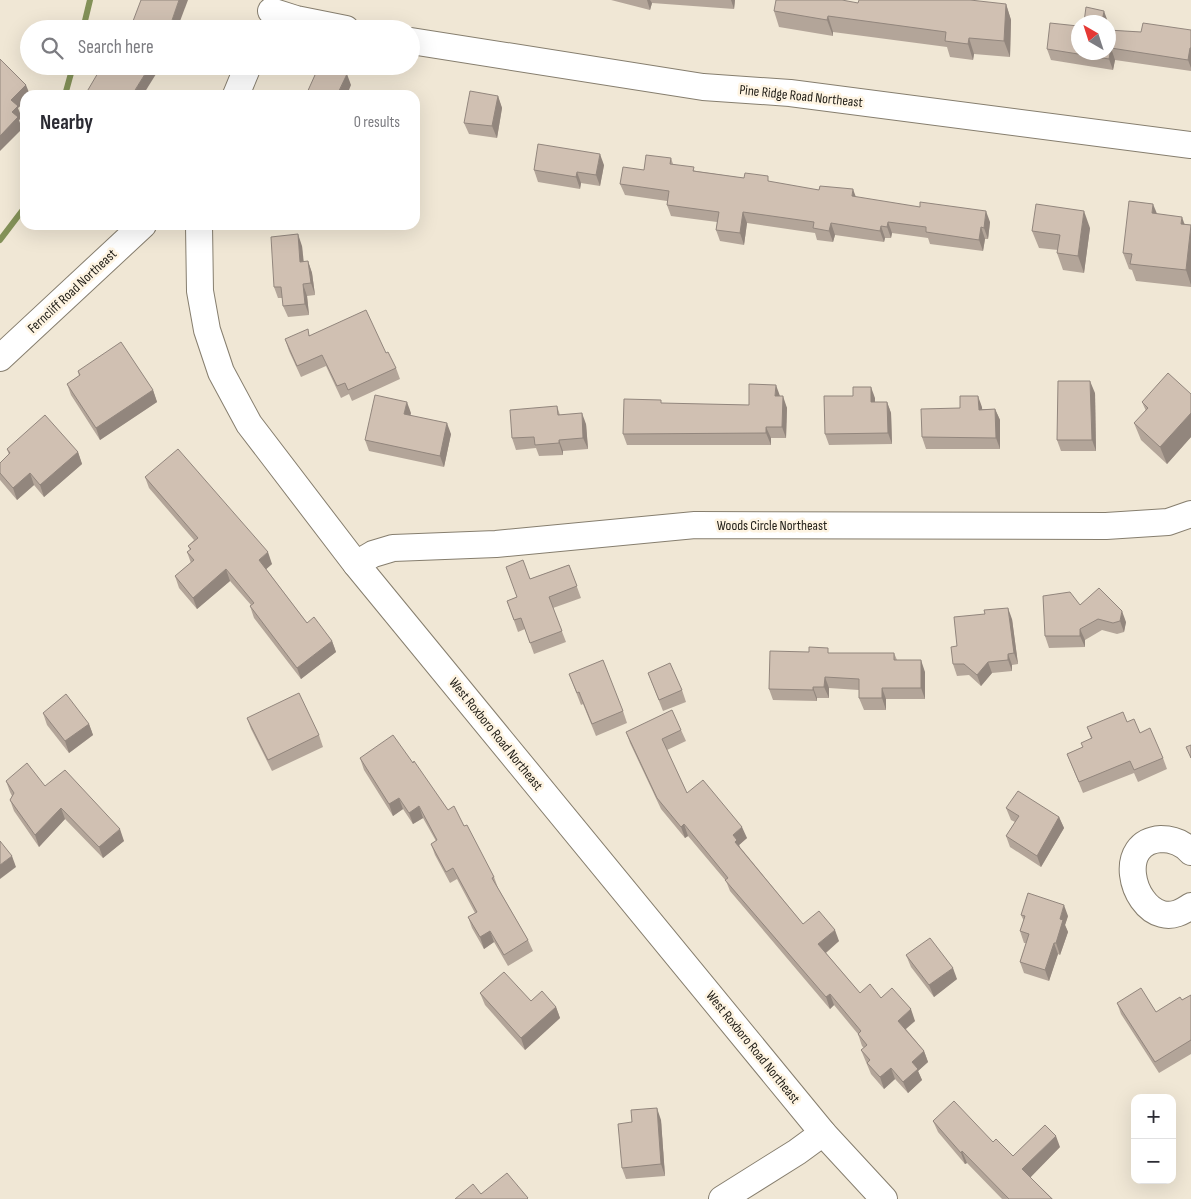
<!DOCTYPE html>
<meta charset="utf-8">
<style>
body{margin:0;font-family:"Sofia Sans Condensed",sans-serif;background:#f2f2f3;color:#2b2b33}
.controls{position:absolute;right:15px;bottom:15px;display:grid;overflow:hidden;border-radius:10px;box-shadow:0 5px 20px #0002}
.controls button{width:45px;height:45px;display:grid;place-items:center;padding:0;border:0;border-bottom:1px solid #e1e1e2;background:#fff;color:#2b2b33;font:25px sans-serif}
.compass{position:absolute;left:1071px;top:15px;width:45px;height:45px;border-radius:50%;background:#fff;box-shadow:0 5px 20px #0002;rotate:321deg}
.list{margin:0;padding:0;list-style:none}
h2{display:flex;justify-content:space-between;align-items:center;height:65px;margin:0;padding:0 20px;font-size:21px}
h2 small{font-size:16px;font-weight:400;color:#7c7c81}
.icon{flex:none;width:28px;height:28px;fill:none;stroke:currentColor;stroke-width:2;stroke-linecap:round;stroke-linejoin:round}
.map{position:relative;flex:none;width:1191px;height:1199px;overflow:hidden}
.search{position:absolute;background:#fff;box-shadow:0 5px 20px #0002;left:20px;top:20px;width:400px;height:55px;display:flex;align-items:center;gap:12px;box-sizing:border-box;padding:0 18px;border-radius:28px;color:#7c7c81;font-size:19px}
.panel{position:absolute;background:#fff;box-shadow:0 5px 20px #0002;left:20px;top:90px;width:400px;height:140px;border-radius:15px}
.map>svg:first-child{display:block}
.lines{fill:none;stroke-linecap:round;stroke-linejoin:round}
.stream{stroke:#839158;stroke-width:6}
.minor-casing{stroke:#867e6e;stroke-width:28}
.minor{stroke:#fff;stroke-width:26}
.wall{fill:#b3a599}
.shaded-wall{fill:#92867d}
.building{fill:#d0c0b2;stroke:#92867d}
.labels{text-anchor:middle;dominant-baseline:central;stroke-width:5;stroke-linejoin:round;paint-order:stroke}
.street-label{font-size:14px;fill:#24211a;stroke:#fef4e2}
</style>
<div class="map">
<svg width="1191" height="1199" viewBox="0 0 1191 1199">
<rect width="100%" height="100%" fill="#f0e7d5"/>
<g class="lines">
<g class="stream">
<path d="M 83,29 L 90,0"/>
<path d="M 65,95 L 73,66"/>
<path d="M 0,240 L 25,207"/>
</g>
<defs>
<g id="minor">
<path d="M 271,11 L 296,19 L 346,29"/>
<path d="M 411,41 L 703,87 L 790,93 L 1191,145"/>
<path d="M 236,95 L 248,66"/>
<path d="M 199,225 L 200,291 L 207,330 L 221,372 L 249,424 L 356,564 L 823,1133 L 884,1199"/>
<path d="M 0,358 L 143,225"/>
<path d="M 356,564 L 373,554 L 393,548 L 496,544 L 695,525 L 1106,526 L 1168,522 L 1191,514"/>
<path d="M 1191,852 C 1183,843 1174,839 1161,839 C 1116,842 1131,906 1162,914 C 1173,917 1182,912 1191,906"/>
<path d="M 722,1199 L 797,1152 L 823,1133"/>
</g>
</defs>
<use href="#minor" class="minor-casing"/>
<use href="#minor" class="minor"/>
</g>
<g class="wall">
<path d="M 611,0 L 735,0 L 734,9 L 652,3 L 650,10 Z"/>
<path d="M 858,3 L 1006,4 L 1011,20 L 1010,57 L 974,54 L 973,60 L 950,57 L 947,47 L 833,32 L 833,36 L 779,27 L 774,11 Z"/>
<path d="M 1108,30 L 1141,32 L 1191,30 L 1191,71 L 1115,60 L 1113,70 L 1051,60 L 1047,49 Z"/>
<path d="M 498,96 L 502,108 L 497,138 L 469,134 L 464,123 Z"/>
<path d="M 671,158 L 673,164 L 696,171 L 770,182 L 990,222 L 988,239 L 985,239 L 983,251 L 930,244 L 928,238 L 892,233 L 891,238 L 885,238 L 884,242 L 835,235 L 833,242 L 817,240 L 815,233 L 747,223 L 744,245 L 720,241 L 716,230 L 717,222 L 671,216 L 667,205 L 667,201 L 625,195 L 620,184 L 644,170 Z"/>
<path d="M 604,165 L 600,186 L 581,183 L 580,189 L 538,182 L 534,170 Z"/>
<path d="M 1157,214 L 1185,224 L 1191,225 L 1191,287 L 1136,281 L 1132,270 L 1129,269 L 1123,253 Z"/>
<path d="M 1090,228 L 1084,273 L 1063,270 L 1057,253 L 1058,250 L 1039,248 L 1032,231 Z"/>
<path d="M 302,246 L 303,262 L 308,261 L 312,273 L 315,295 L 307,296 L 309,315 L 288,317 L 283,306 L 283,298 L 278,298 L 274,287 Z"/>
<path d="M 310,335 L 396,368 L 400,379 L 352,401 L 349,394 L 341,398 L 326,366 L 301,377 L 289,351 L 285,339 Z"/>
<path d="M 78,371 L 153,390 L 157,402 L 100,440 L 71,395 L 67,384 L 79,376 Z"/>
<path d="M 1095,393 L 1096,451 L 1061,451 L 1057,440 Z"/>
<path d="M 1191,394 L 1191,437 L 1167,464 L 1141,440 L 1134,423 L 1146,411 L 1142,402 Z"/>
<path d="M 780,396 L 787,408 L 786,438 L 771,438 L 771,445 L 627,445 L 623,434 L 662,404 L 749,405 Z"/>
<path d="M 875,398 L 875,402 L 887,402 L 891,413 L 892,444 L 829,445 L 825,434 Z"/>
<path d="M 557,406 L 560,415 L 586,424 L 588,449 L 563,451 L 563,455 L 539,456 L 536,448 L 516,450 L 512,438 Z"/>
<path d="M 982,407 L 982,409 L 995,409 L 1000,420 L 1000,449 L 926,449 L 922,437 Z"/>
<path d="M 411,413 L 410,415 L 451,434 L 444,467 L 369,451 L 365,440 Z"/>
<path d="M 7,449 L 78,452 L 82,464 L 44,497 L 34,485 L 17,500 L 0,480 L 0,463 L 9,455 Z"/>
<path d="M 145,477 L 272,564 L 266,569 L 307,623 L 332,641 L 336,652 L 301,679 L 254,618 L 250,606 L 251,605 L 230,581 L 197,609 L 179,588 L 175,576 L 191,563 L 187,552 L 190,550 L 188,546 L 194,540 L 149,488 Z"/>
<path d="M 569,565 L 581,598 L 553,608 L 566,642 L 534,654 L 525,629 L 518,632 L 507,601 L 517,597 L 530,579 Z"/>
<path d="M 1080,605 L 1126,622 L 1124,632 L 1117,634 L 1102,630 L 1085,640 L 1085,647 L 1049,648 L 1045,636 Z"/>
<path d="M 1012,619 L 1018,664 L 1012,665 L 1012,671 L 992,673 L 981,686 L 969,675 L 957,676 L 953,664 L 957,646 Z"/>
<path d="M 830,653 L 894,653 L 897,660 L 925,672 L 925,699 L 886,699 L 886,710 L 864,710 L 859,698 L 859,690 L 829,688 L 829,698 L 817,698 L 817,701 L 773,700 L 769,689 Z"/>
<path d="M 648,673 L 682,690 L 686,702 L 663,711 Z"/>
<path d="M 569,674 L 623,711 L 627,723 L 596,736 L 583,704 L 581,705 Z"/>
<path d="M 43,713 L 89,724 L 93,735 L 69,753 L 47,725 Z"/>
<path d="M 247,718 L 319,735 L 323,747 L 272,771 L 251,729 Z"/>
<path d="M 1127,722 L 1140,733 L 1163,758 L 1167,769 L 1138,782 L 1134,773 L 1083,793 L 1067,754 L 1083,747 L 1091,738 L 1087,727 Z"/>
<path d="M 681,730 L 686,741 L 667,750 L 687,793 L 747,838 L 739,845 L 740,847 L 803,924 L 839,941 L 826,953 L 860,993 L 881,998 L 915,1021 L 906,1029 L 924,1051 L 928,1062 L 918,1071 L 922,1080 L 908,1093 L 895,1079 L 884,1089 L 871,1074 L 861,1050 L 864,1048 L 862,1046 L 858,1034 L 834,1005 L 830,1009 L 730,891 L 726,881 L 688,836 L 685,838 L 661,809 L 630,743 L 626,732 Z"/>
<path d="M 360,758 L 413,763 L 448,810 L 464,826 L 494,877 L 498,888 L 528,940 L 533,951 L 508,966 L 494,942 L 484,949 L 472,928 L 468,917 L 475,913 L 457,879 L 450,883 L 435,855 L 431,844 L 436,841 L 423,818 L 413,824 L 403,809 L 393,816 L 364,770 Z"/>
<path d="M 6,781 L 45,786 L 124,841 L 103,858 L 65,819 L 39,847 L 14,811 L 10,800 L 12,796 L 10,792 Z"/>
<path d="M 1006,808 L 1059,817 L 1064,828 L 1041,867 L 1010,847 L 1006,836 L 1015,822 L 1011,820 Z"/>
<path d="M 1021,915 L 1068,916 L 1065,925 L 1068,932 L 1060,955 L 1058,954 L 1049,981 L 1024,973 L 1020,962 L 1026,943 L 1024,943 L 1020,931 L 1024,921 Z"/>
<path d="M 906,955 L 957,979 L 934,997 L 911,967 Z"/>
<path d="M 480,993 L 531,1001 L 556,1007 L 560,1018 L 525,1050 L 485,1005 Z"/>
<path d="M 1191,995 L 1191,1054 L 1159,1073 L 1121,1014 L 1117,1003 L 1156,1012 L 1182,1000 Z"/>
<path d="M 661,1120 L 665,1176 L 626,1179 L 622,1168 Z"/>
<path d="M 933,1121 L 993,1142 L 1013,1156 L 1060,1147 L 1030,1177 L 1053,1199 L 1002,1199 L 967,1163 L 965,1164 L 938,1132 Z"/>
</g>
<g class="shaded-wall">
<path d="M 179,0 L 188,0 L 177,29 L 169,29 Z"/>
<path d="M 647,0 L 650,0 L 652,3 L 650,10 Z"/>
<path d="M 731,0 L 735,0 L 734,9 Z"/>
<path d="M 1006,4 L 1011,20 L 1010,57 L 1004,41 Z"/>
<path d="M 1104,11 L 1108,22 L 1102,22 Z"/>
<path d="M 828,16 L 833,32 L 833,36 L 827,20 Z"/>
<path d="M 969,38 L 974,54 L 973,60 L 968,44 Z"/>
<path d="M 1111,48 L 1115,60 L 1113,70 L 1109,59 Z"/>
<path d="M 1190,48 L 1191,50 L 1191,68 L 1188,60 Z"/>
<path d="M 150,66 L 161,66 L 143,95 L 132,95 Z"/>
<path d="M 347,74 L 351,85 L 347,95 L 337,95 Z"/>
<path d="M 26,85 L 30,95 L 25,95 L 25,102 L 18,108 L 22,118 L 19,120 L 22,129 L 0,151 L 0,136 L 12,112 L 11,100 Z"/>
<path d="M 498,96 L 502,108 L 497,138 L 492,126 Z"/>
<path d="M 600,154 L 604,165 L 600,186 L 596,175 Z"/>
<path d="M 577,172 L 581,183 L 580,189 L 576,177 Z"/>
<path d="M 853,189 L 857,200 L 852,196 Z"/>
<path d="M 1153,204 L 1160,221 L 1152,213 Z"/>
<path d="M 986,211 L 990,222 L 988,239 L 984,228 Z"/>
<path d="M 1084,211 L 1090,228 L 1084,273 L 1078,256 Z"/>
<path d="M 743,212 L 747,223 L 744,245 L 740,233 Z"/>
<path d="M 1182,217 L 1188,234 L 1181,224 Z"/>
<path d="M 888,222 L 892,233 L 891,238 L 887,227 Z"/>
<path d="M 831,223 L 835,235 L 833,242 L 829,231 Z"/>
<path d="M 1191,225 L 1191,285 L 1186,270 Z"/>
<path d="M 881,226 L 885,238 L 884,242 L 880,231 Z"/>
<path d="M 981,227 L 985,239 L 983,251 L 979,240 Z"/>
<path d="M 298,234 L 302,246 L 305,273 L 300,262 Z"/>
<path d="M 308,261 L 312,273 L 315,295 L 311,283 Z"/>
<path d="M 303,284 L 307,296 L 309,315 L 305,304 Z"/>
<path d="M 1090,381 L 1095,393 L 1096,451 L 1092,440 Z"/>
<path d="M 776,385 L 780,396 L 775,396 Z"/>
<path d="M 871,387 L 875,398 L 875,413 L 871,402 Z"/>
<path d="M 153,390 L 157,402 L 100,440 L 96,428 Z"/>
<path d="M 783,396 L 787,408 L 786,438 L 782,427 Z"/>
<path d="M 978,396 L 982,407 L 983,421 L 979,410 Z"/>
<path d="M 407,402 L 411,413 L 408,425 L 404,414 Z"/>
<path d="M 887,402 L 891,413 L 892,444 L 888,433 Z"/>
<path d="M 995,409 L 1000,420 L 1000,449 L 996,438 Z"/>
<path d="M 582,413 L 586,424 L 588,449 L 583,438 Z"/>
<path d="M 1191,413 L 1191,437 L 1167,464 L 1160,447 Z"/>
<path d="M 447,423 L 451,434 L 444,467 L 440,456 Z"/>
<path d="M 766,427 L 771,438 L 771,445 L 766,433 Z"/>
<path d="M 559,440 L 563,451 L 563,455 L 559,443 Z"/>
<path d="M 78,452 L 82,464 L 44,497 L 40,485 Z"/>
<path d="M 30,473 L 34,485 L 17,500 L 13,488 Z"/>
<path d="M 268,552 L 272,564 L 263,572 L 259,560 Z"/>
<path d="M 226,569 L 230,581 L 197,609 L 193,598 Z"/>
<path d="M 1008,608 L 1012,619 L 1018,664 L 1014,653 Z"/>
<path d="M 1122,611 L 1126,622 L 1124,632 L 1120,621 Z"/>
<path d="M 1080,629 L 1085,640 L 1085,647 L 1080,636 Z"/>
<path d="M 332,641 L 336,652 L 301,679 L 297,668 Z"/>
<path d="M 1008,654 L 1012,665 L 1012,671 L 1008,660 Z"/>
<path d="M 921,660 L 925,672 L 925,699 L 921,688 Z"/>
<path d="M 988,662 L 992,673 L 981,686 L 977,675 Z"/>
<path d="M 825,677 L 829,688 L 829,698 L 824,687 Z"/>
<path d="M 813,687 L 817,698 L 817,701 L 813,690 Z"/>
<path d="M 882,688 L 886,699 L 886,710 L 882,698 Z"/>
<path d="M 89,724 L 93,735 L 69,753 L 65,741 Z"/>
<path d="M 399,798 L 403,809 L 393,816 L 389,804 Z"/>
<path d="M 419,806 L 423,818 L 413,824 L 409,813 Z"/>
<path d="M 61,808 L 65,819 L 39,847 L 35,835 Z"/>
<path d="M 1059,817 L 1064,828 L 1041,867 L 1037,856 Z"/>
<path d="M 684,824 L 688,836 L 685,838 L 681,827 Z"/>
<path d="M 742,827 L 747,838 L 739,845 L 741,851 L 739,853 L 733,835 Z"/>
<path d="M 120,829 L 124,841 L 103,858 L 99,847 Z"/>
<path d="M 12,856 L 16,867 L 0,879 L 0,865 Z"/>
<path d="M 1064,905 L 1068,916 L 1065,925 L 1068,932 L 1060,955 L 1056,943 L 1060,919 Z"/>
<path d="M 835,930 L 839,941 L 823,955 L 818,944 Z"/>
<path d="M 490,931 L 494,942 L 484,949 L 480,937 Z"/>
<path d="M 1054,943 L 1058,954 L 1049,981 L 1045,970 Z"/>
<path d="M 953,968 L 957,979 L 934,997 L 929,985 Z"/>
<path d="M 830,994 L 834,1005 L 830,1009 L 826,997 Z"/>
<path d="M 556,1007 L 560,1018 L 525,1050 L 521,1038 Z"/>
<path d="M 911,1009 L 915,1021 L 902,1032 L 898,1021 Z"/>
<path d="M 924,1051 L 928,1062 L 918,1071 L 922,1080 L 908,1093 L 903,1082 L 912,1062 Z"/>
<path d="M 891,1068 L 895,1079 L 884,1089 L 880,1077 Z"/>
<path d="M 657,1108 L 661,1120 L 665,1176 L 661,1164 Z"/>
<path d="M 1056,1136 L 1060,1147 L 1027,1181 L 1022,1169 Z"/>
<path d="M 962,1151 L 967,1163 L 965,1164 L 961,1153 Z"/>
</g>
<g class="building">
<path d="M 141,0 L 179,0 L 169,29 L 130,29 Z"/>
<path d="M 776,0 L 842,0 L 858,3 L 859,0 L 970,0 L 1006,4 L 1004,41 L 969,38 L 968,44 L 945,41 L 946,32 L 828,16 L 827,20 L 774,11 Z"/>
<path d="M 1086,7 L 1104,11 L 1102,22 L 1084,22 Z"/>
<path d="M 1050,23 L 1078,26 L 1078,52 L 1108,52 L 1108,30 L 1141,32 L 1143,23 L 1191,30 L 1191,48 L 1190,48 L 1188,60 L 1111,48 L 1109,59 L 1047,49 Z"/>
<path d="M 0,59 L 26,85 L 11,100 L 18,106 L 12,112 L 18,117 L 0,136 Z"/>
<path d="M 102,66 L 150,66 L 132,95 L 85,95 Z"/>
<path d="M 319,66 L 329,66 L 347,74 L 337,95 L 306,95 Z"/>
<path d="M 470,91 L 498,96 L 492,126 L 464,123 Z"/>
<path d="M 538,144 L 600,154 L 596,175 L 577,172 L 576,177 L 534,170 Z"/>
<path d="M 646,155 L 671,158 L 670,164 L 694,167 L 693,171 L 744,178 L 745,173 L 768,176 L 768,181 L 819,190 L 820,186 L 853,189 L 852,196 L 920,207 L 920,202 L 986,211 L 984,228 L 981,227 L 979,240 L 926,232 L 926,227 L 888,222 L 887,227 L 881,226 L 880,231 L 831,223 L 829,231 L 813,228 L 814,222 L 743,212 L 740,233 L 716,230 L 719,212 L 667,205 L 669,191 L 620,184 L 623,167 L 644,170 Z"/>
<path d="M 1129,201 L 1153,204 L 1152,213 L 1182,217 L 1181,224 L 1191,225 L 1186,270 L 1130,264 L 1132,254 L 1123,253 Z"/>
<path d="M 1036,204 L 1084,211 L 1078,256 L 1057,253 L 1060,235 L 1032,231 Z"/>
<path d="M 298,234 L 300,262 L 308,261 L 311,283 L 303,284 L 305,304 L 283,306 L 281,287 L 274,287 L 271,237 Z"/>
<path d="M 366,310 L 386,353 L 388,352 L 396,368 L 348,390 L 345,383 L 337,386 L 322,355 L 297,366 L 285,339 L 308,329 L 309,336 Z"/>
<path d="M 121,342 L 153,390 L 96,428 L 67,384 L 80,375 L 78,371 Z"/>
<path d="M 1168,373 L 1191,394 L 1191,413 L 1160,447 L 1134,423 L 1148,408 L 1142,402 Z"/>
<path d="M 1058,381 L 1090,381 L 1092,440 L 1057,440 Z"/>
<path d="M 749,384 L 776,385 L 775,396 L 783,396 L 782,427 L 766,427 L 766,433 L 623,434 L 624,399 L 661,400 L 661,403 L 749,405 Z"/>
<path d="M 853,387 L 871,387 L 871,402 L 887,402 L 888,433 L 825,434 L 824,396 L 853,396 Z"/>
<path d="M 375,395 L 407,402 L 404,414 L 447,423 L 440,456 L 365,440 Z"/>
<path d="M 960,396 L 978,396 L 979,410 L 995,409 L 996,438 L 922,437 L 921,409 L 960,408 Z"/>
<path d="M 557,406 L 558,415 L 582,413 L 583,438 L 559,440 L 559,443 L 535,445 L 534,437 L 512,438 L 510,410 Z"/>
<path d="M 45,415 L 78,452 L 40,485 L 30,473 L 13,488 L 0,473 L 0,463 L 10,453 L 7,449 Z"/>
<path d="M 178,449 L 268,552 L 259,560 L 307,623 L 314,617 L 332,641 L 297,668 L 250,606 L 254,603 L 226,569 L 193,598 L 175,576 L 194,560 L 187,552 L 191,549 L 188,546 L 198,538 L 145,477 Z"/>
<path d="M 523,560 L 530,579 L 569,565 L 577,586 L 549,597 L 562,631 L 530,643 L 521,618 L 514,620 L 507,601 L 517,597 L 506,567 Z"/>
<path d="M 1099,588 L 1122,611 L 1120,621 L 1113,623 L 1098,619 L 1080,629 L 1080,636 L 1045,636 L 1043,596 L 1070,592 L 1080,605 Z"/>
<path d="M 1008,608 L 1014,653 L 1008,654 L 1008,660 L 988,662 L 977,675 L 964,664 L 953,664 L 951,647 L 957,646 L 954,617 L 985,614 L 984,610 Z"/>
<path d="M 809,647 L 828,648 L 828,653 L 894,653 L 894,660 L 921,660 L 921,688 L 882,688 L 882,698 L 859,698 L 859,679 L 825,677 L 824,687 L 813,687 L 813,690 L 769,689 L 770,651 L 809,652 Z"/>
<path d="M 603,660 L 623,711 L 592,724 L 579,692 L 577,693 L 569,674 Z"/>
<path d="M 670,663 L 682,690 L 659,700 L 648,673 Z"/>
<path d="M 299,693 L 319,735 L 268,760 L 247,718 Z"/>
<path d="M 66,694 L 89,724 L 65,741 L 43,713 Z"/>
<path d="M 672,710 L 681,730 L 662,739 L 687,793 L 703,780 L 742,827 L 733,835 L 737,840 L 735,842 L 803,924 L 819,911 L 835,930 L 818,944 L 860,993 L 870,984 L 881,998 L 892,988 L 911,1009 L 898,1021 L 924,1051 L 912,1062 L 918,1069 L 903,1082 L 891,1068 L 880,1077 L 867,1063 L 870,1060 L 861,1050 L 867,1045 L 858,1034 L 861,1031 L 830,994 L 826,997 L 725,880 L 728,878 L 684,824 L 681,827 L 657,798 L 626,732 Z"/>
<path d="M 1123,712 L 1127,722 L 1134,719 L 1140,733 L 1150,728 L 1163,758 L 1134,770 L 1130,761 L 1079,782 L 1067,754 L 1083,747 L 1081,743 L 1092,738 L 1087,727 Z"/>
<path d="M 393,735 L 413,763 L 414,761 L 448,810 L 454,806 L 464,826 L 467,825 L 494,877 L 492,878 L 528,940 L 504,955 L 490,931 L 480,937 L 468,917 L 477,912 L 453,868 L 446,872 L 431,844 L 437,840 L 419,806 L 409,813 L 399,798 L 389,804 L 360,758 Z"/>
<path d="M 1191,745 L 1191,758 L 1186,747 Z"/>
<path d="M 27,763 L 45,786 L 65,770 L 120,829 L 99,847 L 61,808 L 35,835 L 10,800 L 14,793 L 6,781 Z"/>
<path d="M 1018,791 L 1059,817 L 1037,856 L 1006,836 L 1019,816 L 1006,808 Z"/>
<path d="M 0,841 L 12,856 L 0,865 Z"/>
<path d="M 1028,893 L 1064,905 L 1060,919 L 1063,920 L 1056,943 L 1054,943 L 1045,970 L 1020,962 L 1029,934 L 1020,931 L 1025,916 L 1021,915 Z"/>
<path d="M 930,938 L 953,968 L 929,985 L 906,955 Z"/>
<path d="M 504,972 L 531,1001 L 542,991 L 556,1007 L 521,1038 L 480,993 Z"/>
<path d="M 1141,988 L 1156,1012 L 1180,997 L 1182,1000 L 1191,995 L 1191,1040 L 1155,1062 L 1117,1003 Z"/>
<path d="M 954,1101 L 993,1142 L 996,1139 L 1013,1156 L 1045,1125 L 1056,1136 L 1022,1169 L 1052,1199 L 1009,1199 L 962,1151 L 961,1153 L 933,1121 Z"/>
<path d="M 657,1108 L 661,1164 L 622,1168 L 618,1124 L 632,1122 L 631,1110 Z"/>
<path d="M 507,1173 L 528,1198 L 527,1199 L 455,1199 L 473,1184 L 481,1194 Z"/>
</g>
<g class="labels">
<g class="street-label">
<text transform="translate(801 96) rotate(6)">Pine Ridge Road Northeast</text>
<text transform="translate(72 291) rotate(-43)">Ferncliff Road Northeast</text>
<text x="772" y="525">Woods Circle Northeast</text>
<text transform="translate(496 734) rotate(51)">West Roxboro Road Northeast</text>
<text transform="translate(753 1047) rotate(51)">West Roxboro Road Northeast</text>
</g>
</g>
</svg>
<div class="controls">
<button>+</button>
<button>−</button>
</div>
<svg class="compass" viewBox="-18 -18 36 36"><path d="M0-13l5 13h-10z" fill="#e53935"/><path d="M0 13l5-13h-10z" fill="#7c7c81"/></svg>
<div class="search"><svg class="icon" aria-label="search" viewBox="0 0 24 24"><circle cx="10" cy="10" r="6"/><path d="M15 15l6 6"/></svg>Search here</div>
<section class="panel">
<h2>Nearby<small>0 results</small></h2>
<ul class="list">
</ul>
</section>
</div>
